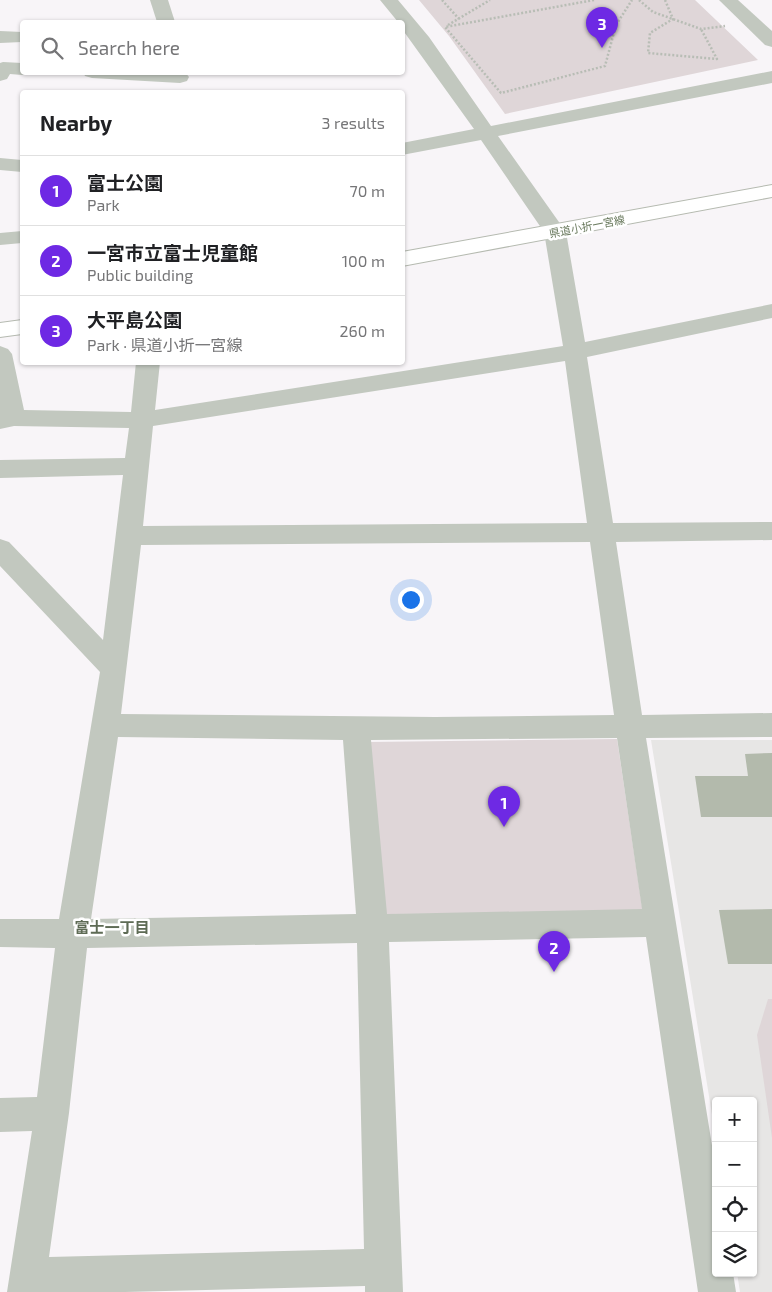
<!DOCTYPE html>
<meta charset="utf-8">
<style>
body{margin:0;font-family:"Exo 2","Noto Sans JP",sans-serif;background:#f6f6f6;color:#202124}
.controls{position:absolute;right:15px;bottom:15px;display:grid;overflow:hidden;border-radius:5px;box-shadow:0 1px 4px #0004}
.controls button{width:45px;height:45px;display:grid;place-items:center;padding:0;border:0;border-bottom:1px solid #e0e0e0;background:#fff;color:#202124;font:25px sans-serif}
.you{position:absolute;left:410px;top:599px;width:18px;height:18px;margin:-12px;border:4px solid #fff;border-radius:50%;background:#1a73e8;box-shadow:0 0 0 8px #1a73e833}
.badge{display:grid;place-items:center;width:32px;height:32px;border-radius:50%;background:#6e29e4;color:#fff;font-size:16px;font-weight:700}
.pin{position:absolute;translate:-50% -41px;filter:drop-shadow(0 1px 2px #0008)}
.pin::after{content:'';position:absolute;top:26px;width:18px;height:15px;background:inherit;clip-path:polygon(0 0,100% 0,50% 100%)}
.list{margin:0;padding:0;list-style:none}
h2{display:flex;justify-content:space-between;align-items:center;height:65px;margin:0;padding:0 20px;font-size:21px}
h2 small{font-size:16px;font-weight:400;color:#757577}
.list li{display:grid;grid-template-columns:32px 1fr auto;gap:15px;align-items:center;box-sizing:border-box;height:70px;padding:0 20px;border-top:1px solid #e0e0e0}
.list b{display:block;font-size:19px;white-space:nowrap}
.list p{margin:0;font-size:16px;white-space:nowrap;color:#757577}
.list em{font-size:16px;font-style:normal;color:#757577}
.icon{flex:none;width:28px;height:28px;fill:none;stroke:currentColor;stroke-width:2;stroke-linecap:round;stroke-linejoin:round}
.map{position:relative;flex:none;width:772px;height:1292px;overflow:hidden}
.search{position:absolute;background:#fff;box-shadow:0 1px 4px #0004;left:20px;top:20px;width:385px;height:55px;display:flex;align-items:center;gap:12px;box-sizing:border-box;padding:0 18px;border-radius:5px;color:#757577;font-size:19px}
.panel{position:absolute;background:#fff;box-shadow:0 1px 4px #0004;left:20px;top:90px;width:385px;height:275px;border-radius:5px}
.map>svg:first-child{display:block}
.built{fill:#e7e6e5}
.green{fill:#dfd6d8}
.building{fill:#b3baac}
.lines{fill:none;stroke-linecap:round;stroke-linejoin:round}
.major-casing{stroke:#b5bab0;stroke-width:2}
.path{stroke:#b8bdb5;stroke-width:2.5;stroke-dasharray:2 2;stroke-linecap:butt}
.minor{fill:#c2c8bf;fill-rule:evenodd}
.major{fill:#fff;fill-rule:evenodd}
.labels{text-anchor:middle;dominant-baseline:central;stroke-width:5;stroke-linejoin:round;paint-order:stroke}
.far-street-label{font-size:11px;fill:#6a7a5e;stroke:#fff}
.neighbourhood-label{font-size:15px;font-weight:bold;fill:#5e6b55;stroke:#fff}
</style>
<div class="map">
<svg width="772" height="1292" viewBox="0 0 772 1292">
<rect width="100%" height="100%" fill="#f8f5f8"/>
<path class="built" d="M 651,740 L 772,740 L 772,1292 L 740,1292 L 737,1273 L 753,1273 L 753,1101 L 716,1101 L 716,1139 Z"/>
<g class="green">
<path d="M 419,0 L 695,0 L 758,60 L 505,114 L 449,36 Z"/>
<path d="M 617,739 L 643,913 L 386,914 L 369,742 Z"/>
<path d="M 768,999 L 772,999 L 772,1138 L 757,1035 Z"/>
</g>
<g class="building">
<path d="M 772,753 L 772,817 L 701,817 L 695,776 L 748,776 L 745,754 Z"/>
<path d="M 772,909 L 772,964 L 728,964 L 719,910 Z"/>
</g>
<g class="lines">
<defs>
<g id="major">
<path d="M 772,185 L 772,197 L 402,266 L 402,252 Z"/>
<path d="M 22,320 L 22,334 L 0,337 L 0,323 Z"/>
</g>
</defs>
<use href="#major" class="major-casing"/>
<g class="path">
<path d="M 442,0 L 459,19"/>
<path d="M 594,0 L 445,27 L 501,93 L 605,66 L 616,25 L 632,0"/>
<path d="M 639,0 L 653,12 L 701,29 L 725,26"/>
<path d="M 665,0 L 673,19 L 650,33 L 648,53 L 717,59 L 701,29"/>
<path d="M 448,25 L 490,0"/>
</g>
<g class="minor">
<path d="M 150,0 L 168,0 L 175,22 L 157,22 Z"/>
<path d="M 380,0 L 398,0 L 429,37 L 491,126 L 772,71 L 772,83 L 498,136 L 566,232 L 585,342 L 772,304 L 772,318 L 587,357 L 613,523 L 772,522 L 772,540 L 616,542 L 642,715 L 772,713 L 772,737 L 646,738 L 716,1170 L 716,1273 L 733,1273 L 736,1292 L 698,1292 L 646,937 L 389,942 L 403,1292 L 365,1292 L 365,1286 L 125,1292 L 7,1292 L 32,1131 L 0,1132 L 0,1098 L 37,1097 L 55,948 L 0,947 L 0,919 L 59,919 L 100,672 L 0,566 L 0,539 L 9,542 L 103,640 L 123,475 L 0,478 L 0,460 L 125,458 L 129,428 L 14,426 L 0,429 L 0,346 L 8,349 L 12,354 L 24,410 L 131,412 L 136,362 L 160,362 L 155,410 L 563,346 L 544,232 L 481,140 L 402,155 L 402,143 L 474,129 L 402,29 L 402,22 L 398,22 ZM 565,361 L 587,523 L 143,526 L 153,426 ZM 590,542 L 614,715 L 435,717 L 121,714 L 141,545 ZM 118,737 L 343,740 L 356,914 L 91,919 ZM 617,738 L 642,909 L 387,914 L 371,740 ZM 357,943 L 364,1249 L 49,1257 L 69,1113 L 87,948 Z"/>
<path d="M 719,0 L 738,0 L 772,31 L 772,47 L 765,45 Z"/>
<path d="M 0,31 L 22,32 L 22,42 L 0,43 Z"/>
<path d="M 3,62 L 22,63 L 22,72 L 29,72 L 22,75 L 10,74 L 7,79 L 0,81 L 0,63 Z"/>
<path d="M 83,72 L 185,72 L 189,77 L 187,81 L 180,83 L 92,78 L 85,76 Z"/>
<path d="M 0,158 L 22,160 L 22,172 L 0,170 Z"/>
<path d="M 22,231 L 22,243 L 0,245 L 0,233 Z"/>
</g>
<use href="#major" class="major"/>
</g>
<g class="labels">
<g class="far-street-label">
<text transform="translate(587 226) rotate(-11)">県道小折一宮線</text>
</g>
<g class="neighbourhood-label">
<text x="112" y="927">富士一丁目</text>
</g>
</g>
</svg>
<div class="controls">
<button>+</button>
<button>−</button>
<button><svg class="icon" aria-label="locate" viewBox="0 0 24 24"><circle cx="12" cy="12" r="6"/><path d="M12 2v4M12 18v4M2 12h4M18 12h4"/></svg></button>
<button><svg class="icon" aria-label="layers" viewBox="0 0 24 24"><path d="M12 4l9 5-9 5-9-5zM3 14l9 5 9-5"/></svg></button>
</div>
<div class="you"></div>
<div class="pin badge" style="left:504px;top:827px">1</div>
<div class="pin badge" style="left:554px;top:972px">2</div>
<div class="pin badge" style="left:602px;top:48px">3</div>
<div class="search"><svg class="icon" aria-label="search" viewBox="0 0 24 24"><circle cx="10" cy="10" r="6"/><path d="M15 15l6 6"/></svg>Search here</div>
<section class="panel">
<h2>Nearby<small>3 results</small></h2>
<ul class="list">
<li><span class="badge">1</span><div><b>富士公園</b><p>Park</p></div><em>70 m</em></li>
<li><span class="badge">2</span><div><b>一宮市立富士児童館</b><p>Public building</p></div><em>100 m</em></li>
<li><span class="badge">3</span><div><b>大平島公園</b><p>Park · 県道小折一宮線</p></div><em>260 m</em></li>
</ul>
</section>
</div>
